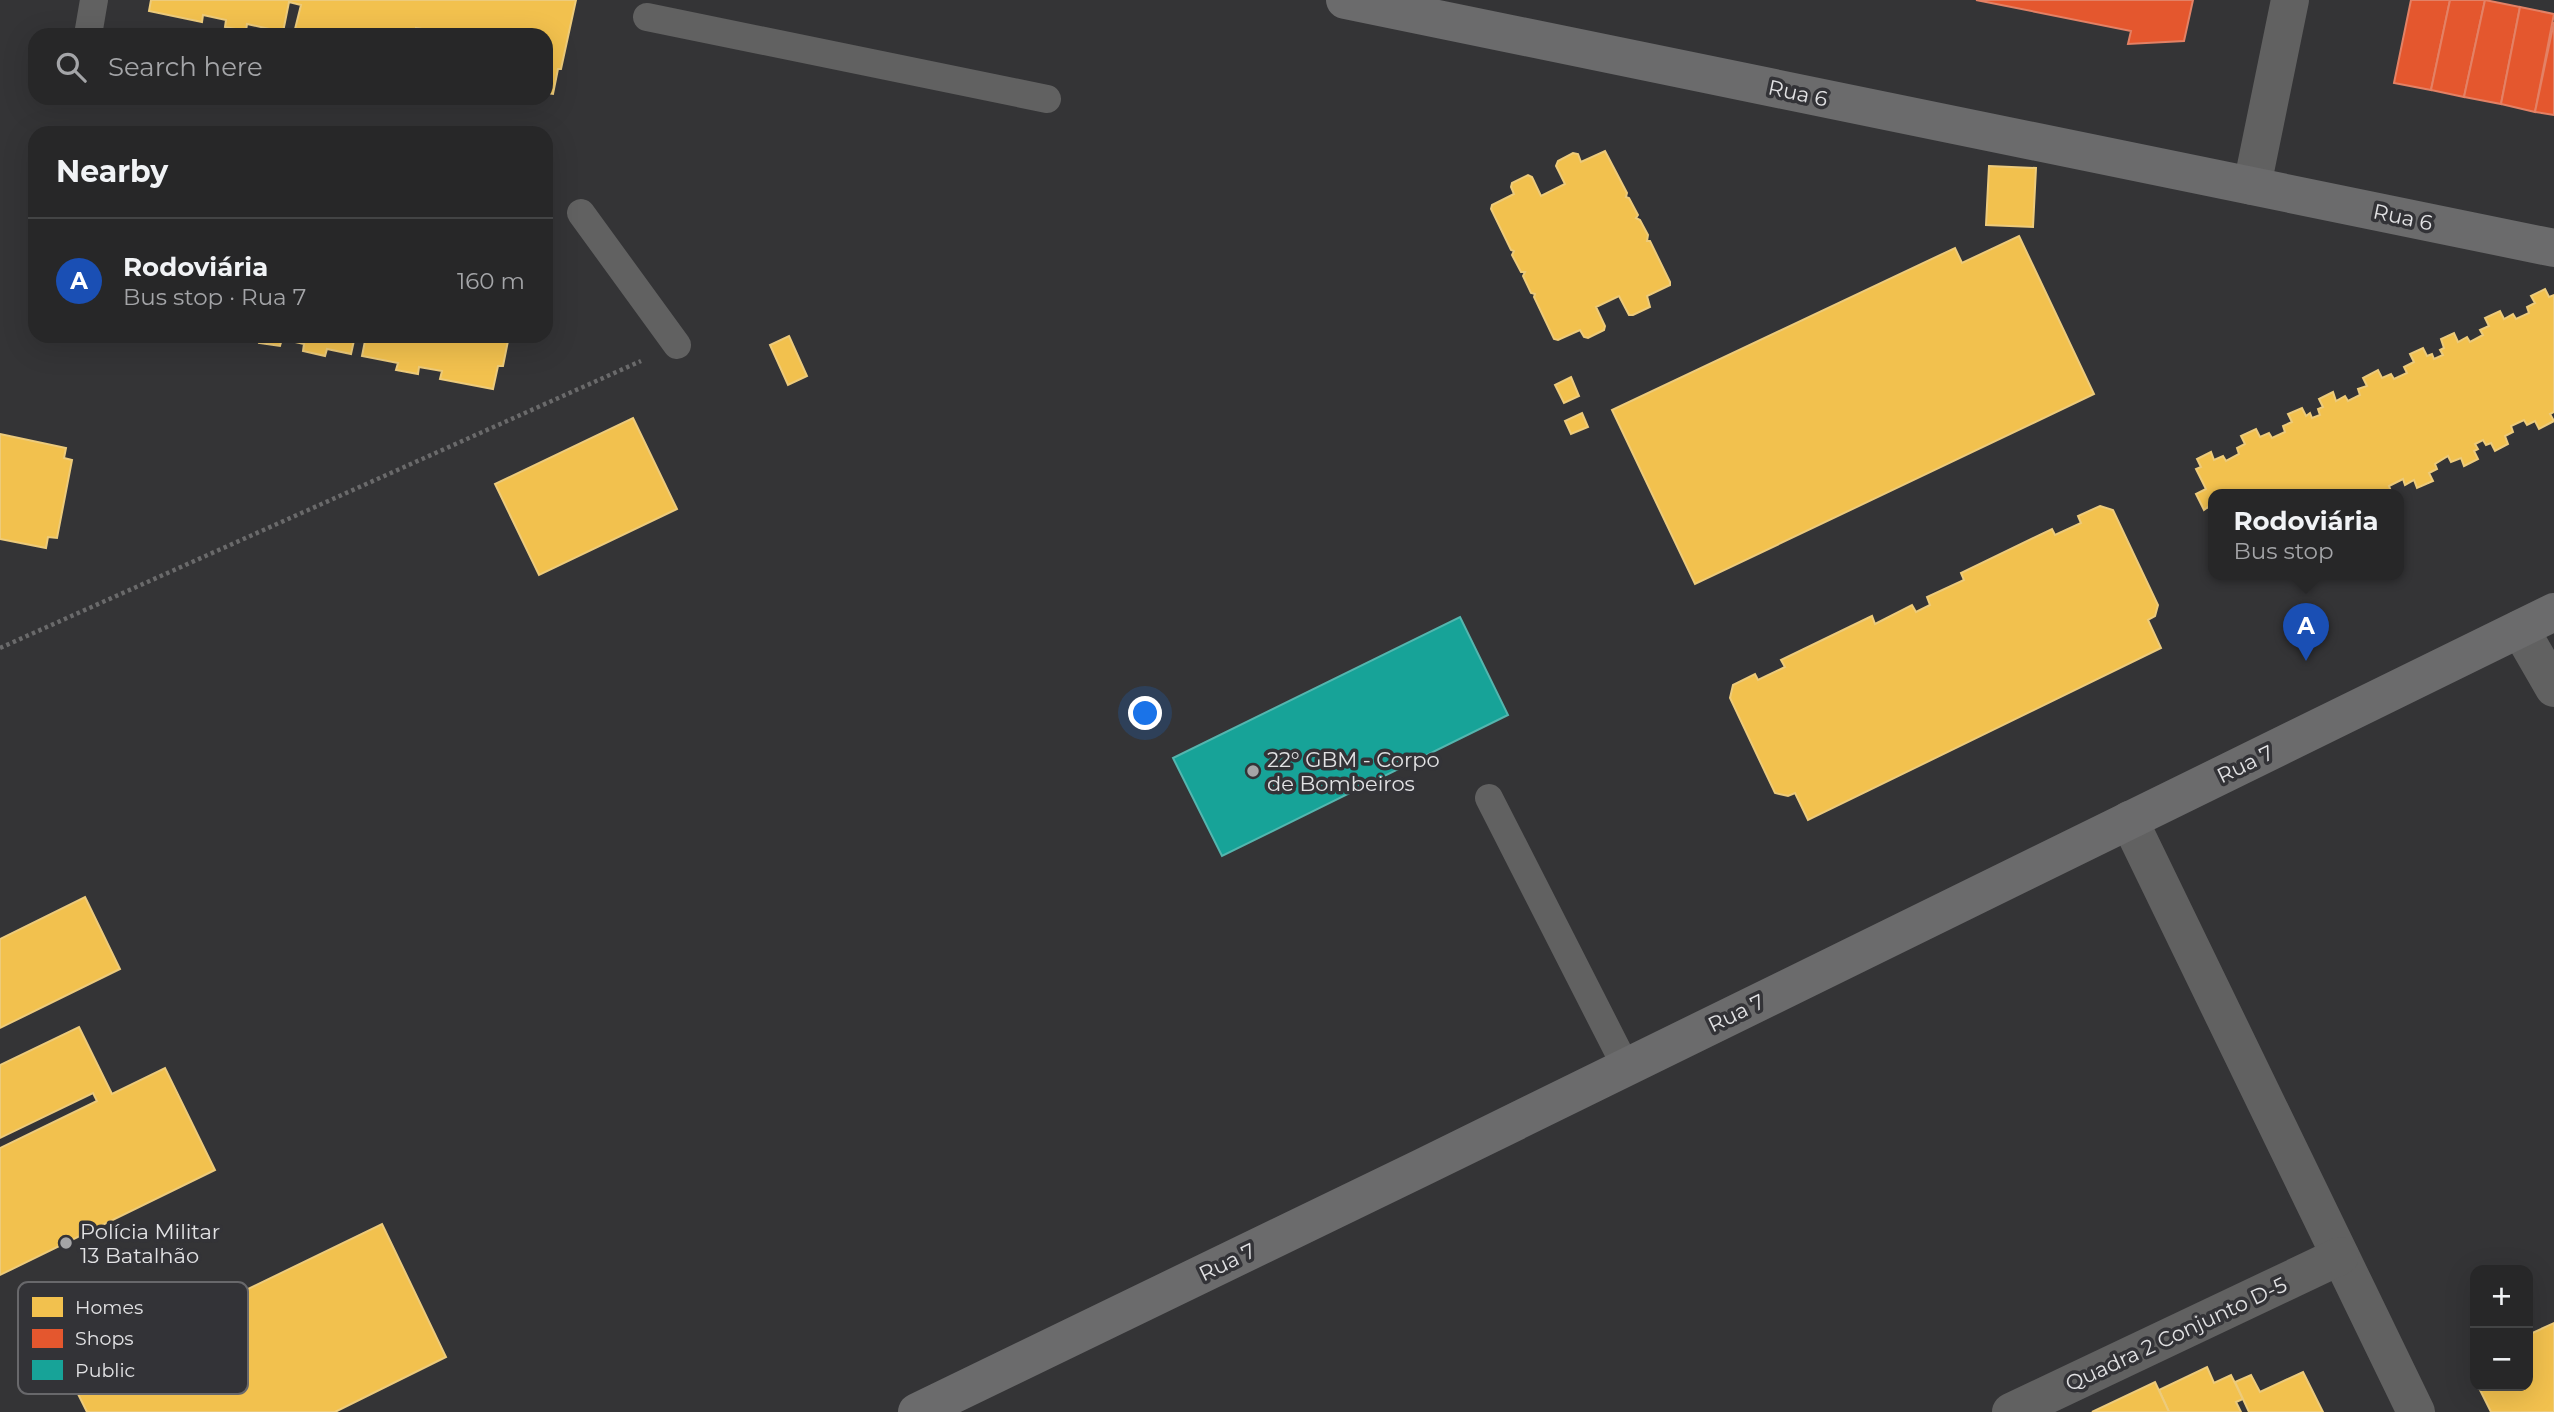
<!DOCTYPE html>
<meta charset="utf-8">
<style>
body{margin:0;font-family:Montserrat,sans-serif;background:#2f2f30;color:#f1f3f6}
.controls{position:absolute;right:21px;bottom:21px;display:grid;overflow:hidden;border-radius:14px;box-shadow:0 7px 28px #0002}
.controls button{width:63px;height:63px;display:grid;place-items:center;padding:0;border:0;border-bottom:2px solid #434445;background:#272728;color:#f1f3f6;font:35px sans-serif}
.you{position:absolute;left:1146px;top:714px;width:24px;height:24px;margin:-18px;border:5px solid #fff;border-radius:50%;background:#1a73e8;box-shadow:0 0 0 10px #1a73e833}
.badge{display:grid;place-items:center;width:46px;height:46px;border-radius:50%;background:#95b2f1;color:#fff;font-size:23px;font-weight:700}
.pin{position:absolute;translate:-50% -58px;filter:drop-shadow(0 2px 4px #0008)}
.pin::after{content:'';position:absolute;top:37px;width:24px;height:21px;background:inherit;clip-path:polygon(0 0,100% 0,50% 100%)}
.popup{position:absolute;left:2208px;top:489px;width:196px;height:91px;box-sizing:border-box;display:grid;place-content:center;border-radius:14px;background:#272728;filter:drop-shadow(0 2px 5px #0005);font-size:23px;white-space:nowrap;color:#a4a5a8}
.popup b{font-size:26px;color:#f1f3f6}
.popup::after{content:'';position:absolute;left:50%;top:100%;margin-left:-14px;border:14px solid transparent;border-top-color:#272728}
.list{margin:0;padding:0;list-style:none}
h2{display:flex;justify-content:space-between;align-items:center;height:91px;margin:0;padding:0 28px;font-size:30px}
h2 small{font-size:23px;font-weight:400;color:#a4a5a8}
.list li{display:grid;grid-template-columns:46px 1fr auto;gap:21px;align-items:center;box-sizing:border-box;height:126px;padding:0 28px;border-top:2px solid #434445}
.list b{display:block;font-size:26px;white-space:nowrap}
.list p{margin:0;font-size:23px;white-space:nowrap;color:#a4a5a8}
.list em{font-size:23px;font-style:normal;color:#a4a5a8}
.icon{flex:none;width:38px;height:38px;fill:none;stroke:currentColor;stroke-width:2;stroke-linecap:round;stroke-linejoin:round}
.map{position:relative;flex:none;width:2554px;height:1412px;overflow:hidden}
.search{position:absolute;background:#272728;box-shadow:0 7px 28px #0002;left:28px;top:28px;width:525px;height:77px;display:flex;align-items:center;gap:18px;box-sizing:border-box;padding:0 24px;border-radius:21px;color:#a4a5a8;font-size:26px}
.panel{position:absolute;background:#272728;box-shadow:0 7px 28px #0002;left:28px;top:126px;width:525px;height:217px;border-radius:21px}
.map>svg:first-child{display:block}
.homes{fill:#f2c14e;stroke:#edcb7b;stroke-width:2}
.shops{fill:#e4572e;stroke:#e38165;stroke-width:2}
.public{fill:#17a398;stroke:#54b6af;stroke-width:2}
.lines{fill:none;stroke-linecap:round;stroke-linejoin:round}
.path{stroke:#6a6a6b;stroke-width:4.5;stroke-dasharray:3.5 3.5;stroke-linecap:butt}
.lane{stroke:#616161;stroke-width:28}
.street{stroke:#616161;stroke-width:38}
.secondary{stroke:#6b6b6c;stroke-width:38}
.poi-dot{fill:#a5a5a7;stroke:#333337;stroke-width:2.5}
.labels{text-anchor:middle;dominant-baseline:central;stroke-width:7;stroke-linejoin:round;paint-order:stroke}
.street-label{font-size:21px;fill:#e2e2e4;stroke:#333337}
.poi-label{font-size:21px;fill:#e2e2e4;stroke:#333337;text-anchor:start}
.key{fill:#333337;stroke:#68686b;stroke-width:2}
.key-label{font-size:19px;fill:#e2e2e4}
</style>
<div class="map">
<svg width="2554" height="1412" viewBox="0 0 2554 1412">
<rect width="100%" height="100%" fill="#343436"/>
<g class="homes">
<path d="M 151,0 L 576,0 L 561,69 L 558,69 L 553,94 L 546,93 L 546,35 L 427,35 L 428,30 L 416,28 L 414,35 L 301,35 L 294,33 L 301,5 L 289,2 L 283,32 L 247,24 L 246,31 L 225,27 L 226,20 L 203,15 L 202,22 L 149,11 Z"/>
<path d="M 1605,151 L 1627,193 L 1626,197 L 1629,198 L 1638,215 L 1636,218 L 1640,220 L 1648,235 L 1647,241 L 1650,241 L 1670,282 L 1670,285 L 1647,296 L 1650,307 L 1633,315 L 1629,315 L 1619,296 L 1596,307 L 1605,326 L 1604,330 L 1588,338 L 1584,337 L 1580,330 L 1558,340 L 1554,339 L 1534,297 L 1535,294 L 1531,293 L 1523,276 L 1525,272 L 1521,272 L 1512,255 L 1514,251 L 1511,250 L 1491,209 L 1492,205 L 1514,194 L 1511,187 L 1512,183 L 1528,175 L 1532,177 L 1541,196 L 1565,184 L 1556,166 L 1558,161 L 1573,153 L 1578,154 L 1581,162 Z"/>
<path d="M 1989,166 L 2036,168 L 2033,227 L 1986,225 Z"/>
<path d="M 2019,236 L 2094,394 L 1695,584 L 1612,410 L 1955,248 L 1962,263 Z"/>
<path d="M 2545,289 L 2549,297 L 2554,295 L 2554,412 L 2550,414 L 2554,421 L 2539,429 L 2535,421 L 2527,425 L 2524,420 L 2511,426 L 2513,432 L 2505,436 L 2508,444 L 2495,451 L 2491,443 L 2486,445 L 2483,440 L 2475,444 L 2478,449 L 2474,451 L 2478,459 L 2464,466 L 2461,458 L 2451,462 L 2448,456 L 2435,464 L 2437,469 L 2429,473 L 2433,481 L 2417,488 L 2414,480 L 2405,485 L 2403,479 L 2389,486 L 2391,491 L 2384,495 L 2213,495 L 2213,517 L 2208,507 L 2204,510 L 2196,494 L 2206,489 L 2196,469 L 2201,467 L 2197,459 L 2211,452 L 2214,460 L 2223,456 L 2226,461 L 2239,454 L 2237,448 L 2245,444 L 2241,436 L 2256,429 L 2260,437 L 2269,433 L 2272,438 L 2285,432 L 2283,426 L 2292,422 L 2288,414 L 2302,408 L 2306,416 L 2310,413 L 2312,418 L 2320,415 L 2318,409 L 2323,407 L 2319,399 L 2333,392 L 2336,401 L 2345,396 L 2348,401 L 2360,395 L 2358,389 L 2367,386 L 2363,378 L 2378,370 L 2382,378 L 2391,374 L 2394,379 L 2407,373 L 2404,367 L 2414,362 L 2410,354 L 2423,348 L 2427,356 L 2432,354 L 2434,359 L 2443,355 L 2440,350 L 2444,348 L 2441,339 L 2454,333 L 2458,342 L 2467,337 L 2470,342 L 2483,335 L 2480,330 L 2489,326 L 2485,318 L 2500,311 L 2504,319 L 2513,314 L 2516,319 L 2529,313 L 2527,307 L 2535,303 L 2531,296 Z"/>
<path d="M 260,336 L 355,336 L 351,354 L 327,349 L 325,356 L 303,351 L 304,344 L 282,339 L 280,346 L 259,343 Z"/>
<path d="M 366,336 L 509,336 L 503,366 L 498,366 L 493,389 L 440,379 L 442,371 L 419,367 L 418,374 L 396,370 L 398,363 L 362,356 Z"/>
<path d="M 789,336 L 807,376 L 788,385 L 770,345 Z"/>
<path d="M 1571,377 L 1579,396 L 1564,403 L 1555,385 Z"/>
<path d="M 1582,413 L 1588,427 L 1571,434 L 1565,421 Z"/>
<path d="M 633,418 L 677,509 L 539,575 L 495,484 Z"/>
<path d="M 0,434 L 66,448 L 64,458 L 72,460 L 57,538 L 48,537 L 46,548 L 0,539 Z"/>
<path d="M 2100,506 L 2113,510 L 2158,605 L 2155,616 L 2148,620 L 2161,648 L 1808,820 L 1795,793 L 1788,796 L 1775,793 L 1730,698 L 1733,685 L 1755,674 L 1758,680 L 1785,667 L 1781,660 L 1872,616 L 1875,624 L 1912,605 L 1916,612 L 1930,605 L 1927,597 L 1964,580 L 1961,573 L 2052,529 L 2055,535 L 2081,523 L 2078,516 Z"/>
<path d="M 85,897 L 120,969 L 0,1028 L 0,939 Z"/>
<path d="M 79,1027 L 112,1094 L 165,1068 L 215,1170 L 0,1275 L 0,1148 L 97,1101 L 93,1093 L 0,1138 L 0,1065 Z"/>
<path d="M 382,1224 L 446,1357 L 335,1412 L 87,1412 L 69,1376 Z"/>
<path d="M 2554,1323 L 2554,1412 L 2491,1412 L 2478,1386 L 2528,1386 L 2528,1335 Z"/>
<path d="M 2207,1367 L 2214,1383 L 2231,1375 L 2243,1399 L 2236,1402 L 2241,1412 L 2169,1412 L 2159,1390 Z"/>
<path d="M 2303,1372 L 2323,1412 L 2249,1412 L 2235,1382 L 2251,1375 L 2260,1392 Z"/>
<path d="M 2155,1382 L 2169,1412 L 2092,1412 Z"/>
</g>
<g class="shops">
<path d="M 1976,0 L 2193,0 L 2184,41 L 2128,44 L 2131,31 Z"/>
<path d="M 2411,0 L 2450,0 L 2431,90 L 2394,83 Z"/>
<path d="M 2450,0 L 2485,0 L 2464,97 L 2431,90 Z"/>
<path d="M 2485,0 L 2520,7 L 2501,104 L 2464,97 Z"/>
<path d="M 2520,7 L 2554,14 L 2535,112 L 2501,104 Z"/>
<path d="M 2554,22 L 2554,115 L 2535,112 Z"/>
</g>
<path class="public" d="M 1460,617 L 1508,715 L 1222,856 L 1173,758 Z"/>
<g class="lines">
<path class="path" d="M 0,648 L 641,361"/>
<g class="lane">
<path d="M 647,17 L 1047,99"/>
<path d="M 88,35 L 94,0"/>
<path d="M 581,213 L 677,345"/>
<path d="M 1489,798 L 1626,1067"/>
</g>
<g class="street">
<path d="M 2252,186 L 2290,0"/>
<path d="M 2520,629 L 2554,688"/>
<path d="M 2129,820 L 2416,1412"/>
<path d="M 2011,1412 L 2340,1256"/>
</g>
<g class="secondary">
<path d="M 1345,0 L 2554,248"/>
<path d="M 917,1412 L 1421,1168 L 2554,612"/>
</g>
</g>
<g class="poi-dot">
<circle cx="1253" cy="771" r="7"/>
<circle cx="66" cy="1243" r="7"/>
</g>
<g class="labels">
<g class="street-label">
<text transform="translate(1798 93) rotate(12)">Rua 6</text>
<text transform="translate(2403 217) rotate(12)">Rua 6</text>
<text transform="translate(2245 764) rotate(-26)">Rua 7</text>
<text transform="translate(1736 1013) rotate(-26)">Rua 7</text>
<text transform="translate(1227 1262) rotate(-26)">Rua 7</text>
<text transform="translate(2176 1334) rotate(-25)">Quadra 2 Conjunto D-5</text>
</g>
<g class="poi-label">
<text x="1267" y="759">22° GBM - Corpo<tspan x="1267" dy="24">de Bombeiros</tspan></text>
<text x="80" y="1231">Polícia Militar<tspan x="80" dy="24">13 Batalhão</tspan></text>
</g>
</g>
<rect x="18" y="1282" width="230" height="112" rx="10" class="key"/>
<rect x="32" y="1297" width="31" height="20" fill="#f2c14e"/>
<rect x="32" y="1329" width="31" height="19" fill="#e4572e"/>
<rect x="32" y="1360" width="31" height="20" fill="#17a398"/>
<g class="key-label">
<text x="75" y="1314">Homes</text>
<text x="75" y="1345">Shops</text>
<text x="75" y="1377">Public</text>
</g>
</svg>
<div class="controls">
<button>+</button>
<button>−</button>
</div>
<div class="you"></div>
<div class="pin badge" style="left:2306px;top:661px;background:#1a4fb4">A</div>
<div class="popup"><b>Rodoviária</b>Bus stop</div>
<div class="search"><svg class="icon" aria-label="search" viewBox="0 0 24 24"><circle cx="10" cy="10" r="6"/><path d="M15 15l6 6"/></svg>Search here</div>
<section class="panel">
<h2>Nearby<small></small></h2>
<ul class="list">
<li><span class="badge" style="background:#1a4fb4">A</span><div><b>Rodoviária</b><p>Bus stop · Rua 7</p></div><em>160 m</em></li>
</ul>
</section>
</div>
